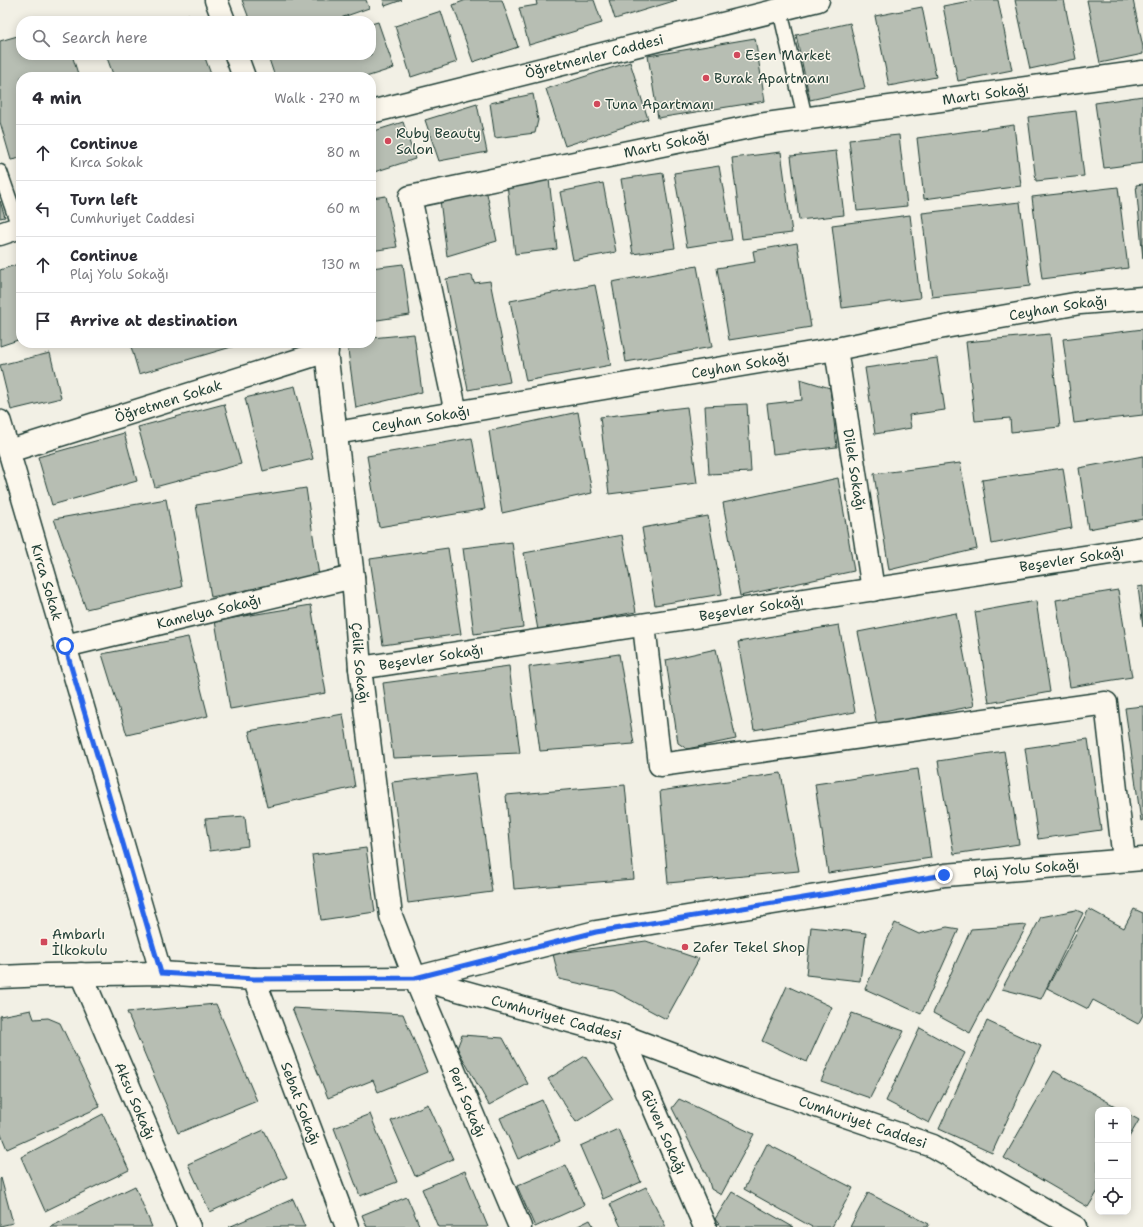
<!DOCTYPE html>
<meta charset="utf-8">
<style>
body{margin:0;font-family:"Shantell Sans",sans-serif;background:#f2f2f3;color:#2b2b33}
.controls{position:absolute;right:12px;bottom:12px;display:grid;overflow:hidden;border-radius:8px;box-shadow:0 2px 10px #0003}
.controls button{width:36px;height:36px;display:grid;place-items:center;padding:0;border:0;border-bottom:1px solid #e1e1e2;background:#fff;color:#2b2b33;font:20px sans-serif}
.stop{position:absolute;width:12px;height:12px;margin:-9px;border:3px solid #2563eb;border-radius:50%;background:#fff}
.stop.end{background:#2563eb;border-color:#fff;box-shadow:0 1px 4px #0008}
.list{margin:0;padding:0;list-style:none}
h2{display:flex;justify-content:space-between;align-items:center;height:52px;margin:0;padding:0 16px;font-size:17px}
h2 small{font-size:13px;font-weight:400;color:#7c7c81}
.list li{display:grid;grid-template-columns:26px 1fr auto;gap:12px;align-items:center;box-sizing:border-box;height:56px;padding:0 16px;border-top:1px solid #e1e1e2}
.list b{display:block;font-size:15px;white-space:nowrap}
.list p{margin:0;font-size:13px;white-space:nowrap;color:#7c7c81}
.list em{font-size:13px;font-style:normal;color:#7c7c81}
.icon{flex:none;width:22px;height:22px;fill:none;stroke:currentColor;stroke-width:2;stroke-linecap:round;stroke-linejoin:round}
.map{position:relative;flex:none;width:1143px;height:1227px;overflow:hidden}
.search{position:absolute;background:#fff;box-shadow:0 2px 10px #0003;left:16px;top:16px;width:360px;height:44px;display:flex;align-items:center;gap:10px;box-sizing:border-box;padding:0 14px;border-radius:16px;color:#7c7c81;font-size:15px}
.panel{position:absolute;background:#fff;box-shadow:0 2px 10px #0003;left:16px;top:72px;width:360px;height:276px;border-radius:16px}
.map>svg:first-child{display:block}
.building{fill:#b7beb3;stroke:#1f3d34}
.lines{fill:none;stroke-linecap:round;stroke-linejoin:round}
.service-casing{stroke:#1f3d34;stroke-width:17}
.pedestrian-casing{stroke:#1f3d34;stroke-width:24}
.minor-casing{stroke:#1f3d34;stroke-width:25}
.secondary-casing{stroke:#1f3d34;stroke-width:25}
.primary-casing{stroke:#1f3d34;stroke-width:25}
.service{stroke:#fbf7ec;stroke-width:14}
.pedestrian{stroke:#fbf7ec;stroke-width:21}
.minor{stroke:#fbf7ec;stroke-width:22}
.secondary{stroke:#fbf7ec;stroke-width:22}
.primary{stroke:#fbf7ec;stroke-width:22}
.route{stroke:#2563eb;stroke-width:5}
.poi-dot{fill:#d1495b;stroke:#fbf7ec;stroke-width:1.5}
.labels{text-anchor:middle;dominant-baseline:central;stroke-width:3;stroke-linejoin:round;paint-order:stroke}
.poi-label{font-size:14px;fill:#1f3d34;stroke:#fbf7ec;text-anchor:start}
.street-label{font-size:14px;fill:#1f3d34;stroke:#fbf7ec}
</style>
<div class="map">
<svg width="1143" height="1227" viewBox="0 0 1143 1227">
<rect width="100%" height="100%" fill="#f2f0e5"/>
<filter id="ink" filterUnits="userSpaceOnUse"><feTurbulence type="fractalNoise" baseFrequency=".025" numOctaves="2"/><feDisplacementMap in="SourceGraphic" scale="8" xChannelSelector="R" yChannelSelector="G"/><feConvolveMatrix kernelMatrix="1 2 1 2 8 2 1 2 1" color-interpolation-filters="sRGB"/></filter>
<g filter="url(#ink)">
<g class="building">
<path d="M 242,0 L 366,0 L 369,8 L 332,21 L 250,21 Z"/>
<path d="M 383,0 L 402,0 L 385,6 Z"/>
<path d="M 466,0 L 502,0 L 518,47 L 473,62 L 453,5 Z"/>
<path d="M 536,0 L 594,0 L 602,23 L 529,45 L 519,8 L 537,5 Z"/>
<path d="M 609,0 L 677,0 L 615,19 Z"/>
<path d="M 975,0 L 998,0 L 1012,70 L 958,81 L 943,6 Z"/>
<path d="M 1015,0 L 1064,0 L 1076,59 L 1030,69 Z"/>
<path d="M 1087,0 L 1133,0 L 1143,47 L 1143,54 L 1100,63 Z"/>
<path d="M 922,7 L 936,77 L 889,86 L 875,16 Z"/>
<path d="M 441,11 L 457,62 L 411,77 L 395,26 Z"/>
<path d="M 189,14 L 192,21 L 166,21 Z"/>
<path d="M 378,22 L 394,68 L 366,77 L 275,77 L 269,59 L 280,55 L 371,55 L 371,24 Z"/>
<path d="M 850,23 L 865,88 L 810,100 L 796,35 Z"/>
<path d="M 21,35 L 21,55 L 72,55 L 79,77 L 21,77 L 21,158 L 11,160 L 0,122 L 0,41 Z"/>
<path d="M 755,38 L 765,101 L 658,118 L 648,56 Z"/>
<path d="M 106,55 L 204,55 L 212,77 L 114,77 Z"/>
<path d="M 630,62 L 648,119 L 565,146 L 546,89 Z"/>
<path d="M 533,94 L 538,120 L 535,133 L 495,138 L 490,103 Z"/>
<path d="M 1143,96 L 1143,163 L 1104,168 L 1095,103 Z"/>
<path d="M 477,104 L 487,152 L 439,161 L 425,120 Z"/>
<path d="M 1076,111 L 1084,176 L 1036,181 L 1028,117 Z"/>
<path d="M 403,122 L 415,159 L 371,173 L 371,132 Z"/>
<path d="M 1014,125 L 1021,186 L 924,199 L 917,138 Z"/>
<path d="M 899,135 L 907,206 L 857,211 L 849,140 Z"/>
<path d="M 836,151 L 844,215 L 799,220 L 791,156 Z"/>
<path d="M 781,152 L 792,233 L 742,239 L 732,158 Z"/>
<path d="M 719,166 L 732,240 L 687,247 L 674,173 Z"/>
<path d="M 663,173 L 675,248 L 633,254 L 621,179 Z"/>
<path d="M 549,179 L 557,249 L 515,254 L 507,184 Z"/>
<path d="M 603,183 L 616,252 L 573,260 L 560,192 Z"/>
<path d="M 1143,184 L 1143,259 L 1136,185 Z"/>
<path d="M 1118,187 L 1128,268 L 1042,279 L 1032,197 Z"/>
<path d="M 486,189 L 497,241 L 447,256 L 440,200 Z"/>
<path d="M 386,196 L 397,247 L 371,251 L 371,198 Z"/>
<path d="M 0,201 L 5,217 L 0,218 Z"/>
<path d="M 1020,202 L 1030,286 L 932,297 L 922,213 Z"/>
<path d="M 910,215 L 920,298 L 842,308 L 832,225 Z"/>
<path d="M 797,243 L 811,327 L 729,340 L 717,268 L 755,262 L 753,251 Z"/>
<path d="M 18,264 L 21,273 L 21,339 L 0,346 L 0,270 Z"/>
<path d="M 403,264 L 410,315 L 371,321 L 371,268 Z"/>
<path d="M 697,266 L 712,347 L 626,362 L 612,282 Z"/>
<path d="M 472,275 L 474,283 L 490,281 L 510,382 L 468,390 L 446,279 Z"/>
<path d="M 595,285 L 611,365 L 526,381 L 510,301 Z"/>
<path d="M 1143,329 L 1143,415 L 1074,423 L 1063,339 Z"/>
<path d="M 414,334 L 422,392 L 356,408 L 347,343 L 371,343 L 371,338 Z"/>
<path d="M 1050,334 L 1060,427 L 1011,432 L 1010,418 L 975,421 L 966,342 Z"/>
<path d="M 130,343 L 245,343 L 139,374 Z"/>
<path d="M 50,353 L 61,398 L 11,410 L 0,365 Z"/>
<path d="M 937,358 L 945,410 L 909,415 L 911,428 L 875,434 L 865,368 Z"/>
<path d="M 800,379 L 830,388 L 837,447 L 773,454 L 767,404 L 802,400 Z"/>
<path d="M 295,386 L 313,459 L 263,471 L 245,398 Z"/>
<path d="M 224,404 L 241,464 L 155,487 L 138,427 Z"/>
<path d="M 747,404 L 751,472 L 709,474 L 705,406 Z"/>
<path d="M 687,407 L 697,483 L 609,494 L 600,417 Z"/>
<path d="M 578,412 L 592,493 L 502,513 L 489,431 Z"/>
<path d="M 124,433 L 137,481 L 52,505 L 38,457 Z"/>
<path d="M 472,438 L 485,509 L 379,527 L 367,456 Z"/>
<path d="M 1143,456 L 1143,519 L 1088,529 L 1079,468 Z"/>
<path d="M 960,463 L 977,549 L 889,570 L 874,474 Z"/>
<path d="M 1063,468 L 1072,528 L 992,544 L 982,480 Z"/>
<path d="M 838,478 L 854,571 L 740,596 L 723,503 Z"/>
<path d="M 306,488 L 319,576 L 211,597 L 196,505 Z"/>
<path d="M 166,499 L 182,587 L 86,609 L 54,519 Z"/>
<path d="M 708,516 L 722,594 L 655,605 L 642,528 Z"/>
<path d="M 622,535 L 636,612 L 538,630 L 524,553 Z"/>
<path d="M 512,542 L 523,627 L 474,634 L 463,548 Z"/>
<path d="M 448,548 L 461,634 L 383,645 L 370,559 Z"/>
<path d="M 1143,586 L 1143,627 L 1138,587 Z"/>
<path d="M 1118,590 L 1132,677 L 1070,687 L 1056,600 Z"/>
<path d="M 1036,601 L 1050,692 L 989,703 L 975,612 Z"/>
<path d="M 311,605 L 326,693 L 230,709 L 215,621 Z"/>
<path d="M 956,613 L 974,706 L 877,725 L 858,632 Z"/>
<path d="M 839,625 L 855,712 L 754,730 L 738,642 Z"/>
<path d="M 188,637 L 208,716 L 127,735 L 102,654 Z"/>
<path d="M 716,649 L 736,739 L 687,749 L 678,743 L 666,660 Z"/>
<path d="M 619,654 L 634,744 L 540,751 L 529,667 Z"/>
<path d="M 509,666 L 520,753 L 393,758 L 383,683 Z"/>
<path d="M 1143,706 L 1143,820 L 1141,821 L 1125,708 Z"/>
<path d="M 343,714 L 355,787 L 267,807 L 249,731 Z"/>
<path d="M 1088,739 L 1101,830 L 1038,839 L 1025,748 Z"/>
<path d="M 1004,751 L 1019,844 L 954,854 L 938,761 Z"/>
<path d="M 918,769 L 931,858 L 828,873 L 815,784 Z"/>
<path d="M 476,773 L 492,892 L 408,903 L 392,782 Z"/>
<path d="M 781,773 L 799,871 L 668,883 L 660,791 Z"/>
<path d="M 625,785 L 634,879 L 514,889 L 506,795 Z"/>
<path d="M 245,816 L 248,846 L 210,851 L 205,819 Z"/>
<path d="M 366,848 L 375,912 L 321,920 L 312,855 Z"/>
<path d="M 1089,909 L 1124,928 L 1134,909 L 1143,913 L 1143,1015 L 1138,1024 L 1093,1000 L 1088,1009 L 1047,988 Z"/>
<path d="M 1076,910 L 1083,913 L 1041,999 L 1002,989 L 1041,917 Z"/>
<path d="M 895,923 L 919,934 L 947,927 L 959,929 L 921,1014 L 865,989 Z"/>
<path d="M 1027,925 L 970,1033 L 933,1013 L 971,929 Z"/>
<path d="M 811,927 L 866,933 L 860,981 L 806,975 Z"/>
<path d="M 646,941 L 699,959 L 666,1019 L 614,991 L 559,979 L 553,954 Z"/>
<path d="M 787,986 L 832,1007 L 807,1062 L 762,1041 Z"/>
<path d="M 216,1004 L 257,1101 L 178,1133 L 127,1012 Z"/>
<path d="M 292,1008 L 403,1014 L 427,1072 L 378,1092 L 373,1080 L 328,1098 Z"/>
<path d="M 31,1010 L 34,1019 L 48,1018 L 60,1023 L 100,1107 L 7,1149 L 0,1132 L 0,1016 Z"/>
<path d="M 852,1013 L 904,1031 L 870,1098 L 821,1081 Z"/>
<path d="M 987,1021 L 1041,1046 L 992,1153 L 939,1129 Z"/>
<path d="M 920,1028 L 965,1053 L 929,1123 L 886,1101 Z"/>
<path d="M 462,1035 L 503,1038 L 528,1084 L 489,1105 L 457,1048 Z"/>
<path d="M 585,1056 L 613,1099 L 576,1122 L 548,1079 Z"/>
<path d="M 1054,1071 L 1122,1110 L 1098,1110 L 1098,1191 L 1088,1207 L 1004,1158 Z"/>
<path d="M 679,1099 L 754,1134 L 721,1195 L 711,1189 L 708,1178 L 672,1108 Z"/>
<path d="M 542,1100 L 560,1141 L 518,1159 L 500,1118 Z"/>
<path d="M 428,1104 L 453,1159 L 415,1176 L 391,1121 Z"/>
<path d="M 103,1114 L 129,1170 L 45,1211 L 21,1157 Z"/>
<path d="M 370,1114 L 397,1182 L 360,1196 L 334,1128 Z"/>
<path d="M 1128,1114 L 1139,1120 L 1128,1139 Z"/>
<path d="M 618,1129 L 641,1182 L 603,1199 L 580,1146 Z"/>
<path d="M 264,1130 L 287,1177 L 210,1212 L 188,1164 Z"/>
<path d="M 767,1144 L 853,1188 L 832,1227 L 812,1227 L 744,1189 Z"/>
<path d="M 566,1165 L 584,1205 L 535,1227 L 517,1186 Z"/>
<path d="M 465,1171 L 488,1227 L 438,1227 L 422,1189 Z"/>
<path d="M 1,1178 L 13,1223 L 0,1226 L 0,1179 Z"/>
<path d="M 135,1186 L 152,1227 L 50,1227 Z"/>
<path d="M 646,1187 L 666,1227 L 621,1227 L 610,1204 Z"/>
<path d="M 732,1192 L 793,1227 L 721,1227 L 715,1219 Z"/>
<path d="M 868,1193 L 929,1224 L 927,1227 L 850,1227 Z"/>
<path d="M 407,1197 L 420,1227 L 367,1227 L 362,1215 Z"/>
<path d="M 293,1199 L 305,1227 L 229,1227 Z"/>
<path d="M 590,1220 L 594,1227 L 576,1227 Z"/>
</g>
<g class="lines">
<defs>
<g id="service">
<path d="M 780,10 L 805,118"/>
<path d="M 0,172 L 19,227"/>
</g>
<g id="pedestrian">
<path id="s1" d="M 0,421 L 161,973"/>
</g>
<g id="minor">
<path d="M 216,0 L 224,21"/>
<path d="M 236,55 L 244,77"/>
<path id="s2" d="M 325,343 L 353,577 L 360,668 L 391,916 L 415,978 L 520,1227"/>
<path id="s3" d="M 836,349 L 873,590"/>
<path id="s4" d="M 456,413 L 410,197 L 759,125 L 1143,72"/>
<path id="s5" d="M 336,433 L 836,349 L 939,328 L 1080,303 L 1143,298"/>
<path id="s6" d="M 9,451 L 327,351"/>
<path d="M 644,625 L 660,765 L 1106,703 L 1124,860"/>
<path id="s7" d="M 65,646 L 353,577"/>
<path id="s8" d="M 360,668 L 1143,548"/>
<path id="s9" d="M 81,974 L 189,1227"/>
<path id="s10" d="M 415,978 L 596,932 L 945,875 L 1143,859"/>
<path id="s11" d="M 254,979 L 347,1227"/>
<path id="s12" d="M 623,1036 L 705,1227"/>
</g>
<g id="secondary">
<path id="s13" d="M 371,112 L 818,0"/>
<path d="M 0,234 L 21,227"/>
</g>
<g id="primary">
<path id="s14" d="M 0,977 L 47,975 L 161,973 L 254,979 L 415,978 L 623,1036 L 741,1080 L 933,1146 L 1075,1227"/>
</g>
</defs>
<use href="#service" class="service-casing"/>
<use href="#pedestrian" class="pedestrian-casing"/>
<use href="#minor" class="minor-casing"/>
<use href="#secondary" class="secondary-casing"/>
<use href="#primary" class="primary-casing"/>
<use href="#service" class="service"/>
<use href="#pedestrian" class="pedestrian"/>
<use href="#minor" class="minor"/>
<use href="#secondary" class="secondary"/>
<use href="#primary" class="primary"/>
</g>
</g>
<g class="lines" filter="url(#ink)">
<path class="route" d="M 65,646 L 161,973 L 254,979 L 415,978 L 596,932 L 944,875"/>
</g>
<g class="poi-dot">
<circle cx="737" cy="55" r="4"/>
<circle cx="706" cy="78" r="4"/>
<circle cx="597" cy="104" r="4"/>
<circle cx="388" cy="141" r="4"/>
<rect x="40" y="938" width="8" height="8" rx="2"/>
<circle cx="685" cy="947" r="4"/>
</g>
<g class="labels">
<g class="poi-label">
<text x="745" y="55">Esen Market</text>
<text x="714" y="78">Burak Apartmanı</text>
<text x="605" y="104">Tuna Apartmanı</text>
<text x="396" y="133">Ruby Beauty<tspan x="396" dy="16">Salon</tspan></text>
<text x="52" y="934">Ambarlı<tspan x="52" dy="16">İlkokulu</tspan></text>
<text x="693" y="947">Zafer Tekel Shop</text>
</g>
<g class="street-label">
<text stroke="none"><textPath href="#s13" startOffset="230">Öğretmenler Caddesi</textPath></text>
<text stroke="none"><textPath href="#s4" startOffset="806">Martı Sokağı</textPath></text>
<text stroke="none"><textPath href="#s4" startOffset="483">Martı Sokağı</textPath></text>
<text stroke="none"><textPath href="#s5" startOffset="733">Ceyhan Sokağı</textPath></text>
<text stroke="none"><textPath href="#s5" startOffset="410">Ceyhan Sokağı</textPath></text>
<text stroke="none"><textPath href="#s6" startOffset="167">Öğretmen Sokak</textPath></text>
<text stroke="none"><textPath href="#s5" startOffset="86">Ceyhan Sokağı</textPath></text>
<text stroke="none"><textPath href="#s3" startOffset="122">Dilek Sokağı</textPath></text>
<text stroke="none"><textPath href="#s8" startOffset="720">Beşevler Sokağı</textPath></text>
<text stroke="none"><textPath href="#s1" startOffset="168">Kırca Sokak</textPath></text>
<text stroke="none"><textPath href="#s8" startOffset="396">Beşevler Sokağı</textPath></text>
<text stroke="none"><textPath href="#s7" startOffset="148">Kamelya Sokağı</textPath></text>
<text stroke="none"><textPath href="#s8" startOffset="72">Beşevler Sokağı</textPath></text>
<text stroke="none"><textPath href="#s2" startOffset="322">Çelik Sokağı</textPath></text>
<text stroke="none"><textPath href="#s10" startOffset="622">Plaj Yolu Sokağı</textPath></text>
<text stroke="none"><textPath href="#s14" startOffset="562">Cumhuriyet Caddesi</textPath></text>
<text stroke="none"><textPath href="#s9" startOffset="138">Aksu Sokağı</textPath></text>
<text stroke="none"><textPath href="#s2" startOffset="778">Peri Sokağı</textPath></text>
<text stroke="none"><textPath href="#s11" startOffset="133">Sebat Sokağı</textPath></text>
<text stroke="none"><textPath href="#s14" startOffset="886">Cumhuriyet Caddesi</textPath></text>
<text stroke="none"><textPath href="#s12" startOffset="104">Güven Sokağı</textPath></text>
</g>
</g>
</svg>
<div class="controls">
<button>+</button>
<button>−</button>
<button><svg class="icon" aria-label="locate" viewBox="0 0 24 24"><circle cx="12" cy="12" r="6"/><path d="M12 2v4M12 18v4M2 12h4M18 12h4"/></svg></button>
</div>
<div class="stop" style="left:65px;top:646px"></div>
<div class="stop end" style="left:944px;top:875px"></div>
<div class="search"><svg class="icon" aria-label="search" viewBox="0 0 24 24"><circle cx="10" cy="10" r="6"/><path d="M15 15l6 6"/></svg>Search here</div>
<section class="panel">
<h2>4 min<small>Walk · 270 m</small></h2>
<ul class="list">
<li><svg class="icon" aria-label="ahead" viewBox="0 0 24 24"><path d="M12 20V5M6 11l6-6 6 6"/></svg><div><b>Continue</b><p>Kırca Sokak</p></div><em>80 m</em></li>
<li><svg class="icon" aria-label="left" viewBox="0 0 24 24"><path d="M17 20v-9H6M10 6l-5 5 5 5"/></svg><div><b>Turn left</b><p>Cumhuriyet Caddesi</p></div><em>60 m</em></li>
<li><svg class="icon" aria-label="ahead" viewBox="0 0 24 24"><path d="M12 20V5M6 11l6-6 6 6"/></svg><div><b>Continue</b><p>Plaj Yolu Sokağı</p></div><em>130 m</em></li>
<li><svg class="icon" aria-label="arrive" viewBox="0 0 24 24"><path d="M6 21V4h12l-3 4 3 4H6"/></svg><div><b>Arrive at destination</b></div></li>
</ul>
</section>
</div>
